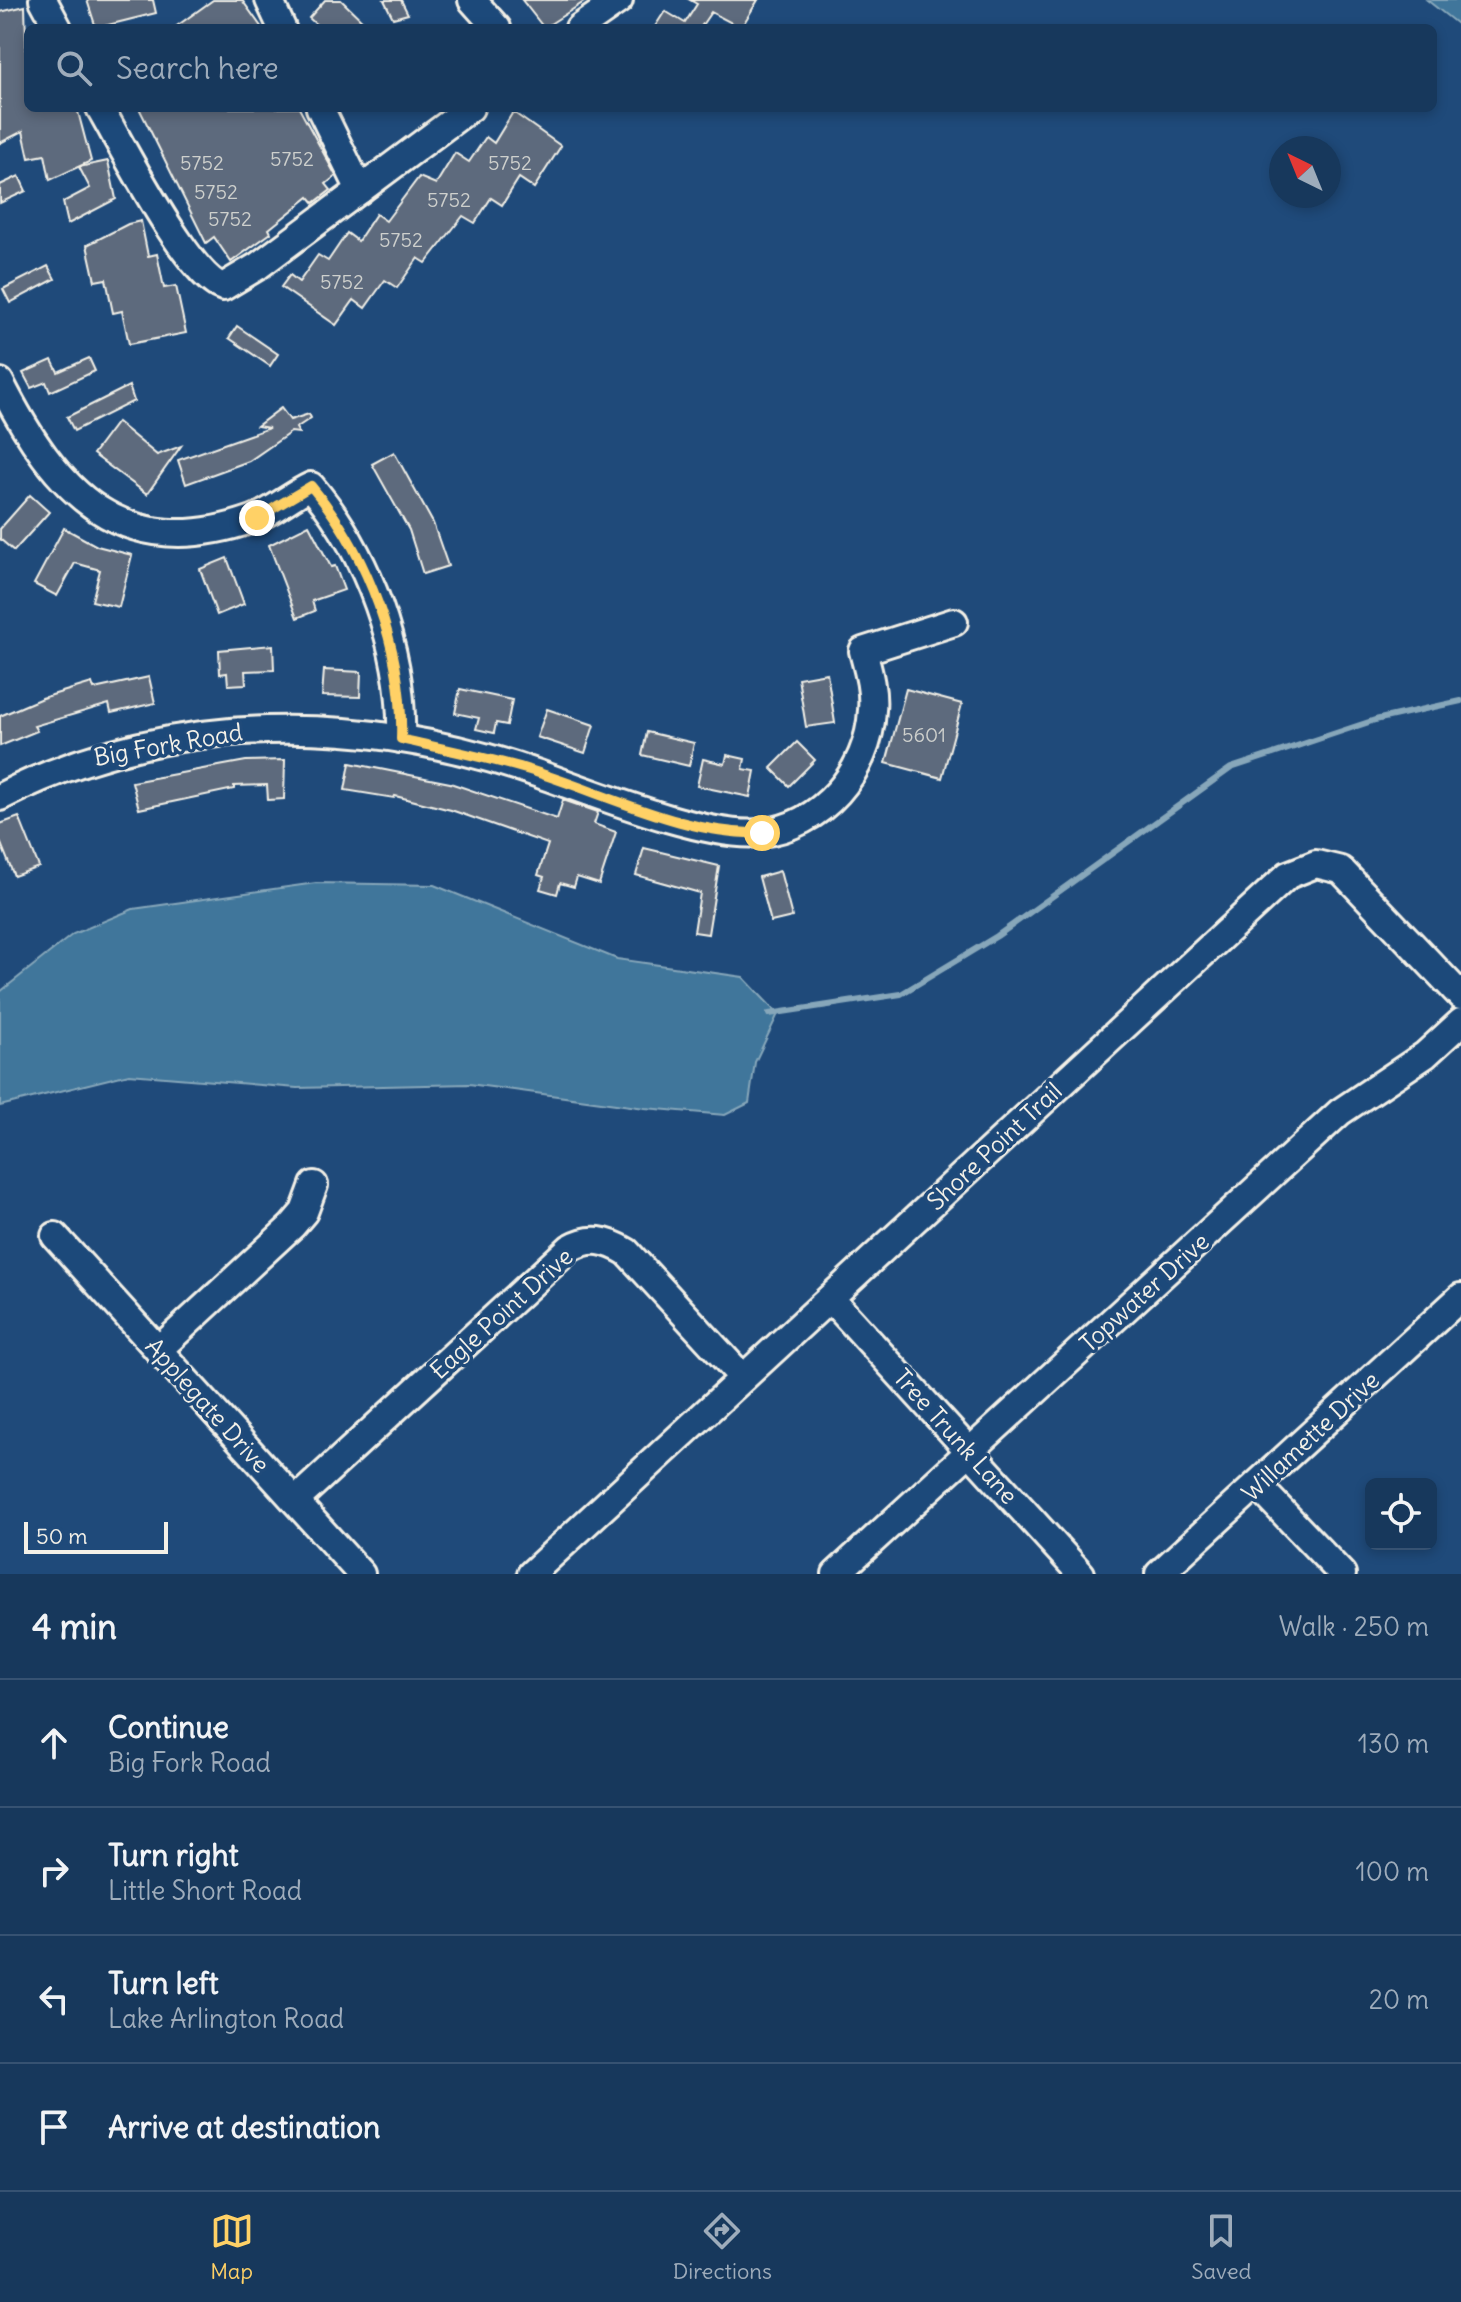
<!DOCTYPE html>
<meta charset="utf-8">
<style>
body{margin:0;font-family:Delius,sans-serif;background:#203f62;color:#f1f3f6}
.controls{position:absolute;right:24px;bottom:24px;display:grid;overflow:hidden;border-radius:12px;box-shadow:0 4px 12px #0003}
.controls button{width:72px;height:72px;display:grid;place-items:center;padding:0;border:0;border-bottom:2px solid #365272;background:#17385c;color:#f1f3f6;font:40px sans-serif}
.compass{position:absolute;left:1269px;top:136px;width:72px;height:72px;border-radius:50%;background:#17385c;box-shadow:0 4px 12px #0003;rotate:317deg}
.scale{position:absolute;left:24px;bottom:20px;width:144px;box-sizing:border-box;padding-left:8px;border:4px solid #f4f1e8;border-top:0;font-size:22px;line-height:28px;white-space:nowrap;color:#f4f1e8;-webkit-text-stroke:6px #1f4a7a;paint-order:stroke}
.stop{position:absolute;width:24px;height:24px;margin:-18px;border:6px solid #ffd166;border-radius:50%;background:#fff}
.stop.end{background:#ffd166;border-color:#fff;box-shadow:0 2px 8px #0008}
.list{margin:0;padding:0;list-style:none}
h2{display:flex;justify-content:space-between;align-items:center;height:104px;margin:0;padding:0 32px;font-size:34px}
h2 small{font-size:26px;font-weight:400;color:#9eacbb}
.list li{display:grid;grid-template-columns:52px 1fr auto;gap:24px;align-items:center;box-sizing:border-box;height:128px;padding:0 32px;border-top:2px solid #365272}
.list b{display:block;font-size:30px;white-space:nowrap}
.list p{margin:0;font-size:26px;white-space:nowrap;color:#9eacbb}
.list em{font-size:26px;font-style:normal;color:#9eacbb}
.icon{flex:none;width:44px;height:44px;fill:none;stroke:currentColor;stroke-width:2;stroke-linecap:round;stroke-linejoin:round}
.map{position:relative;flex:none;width:1461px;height:1574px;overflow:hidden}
.search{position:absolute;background:#17385c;box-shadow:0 4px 12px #0003;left:24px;right:24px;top:24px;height:88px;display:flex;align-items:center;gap:20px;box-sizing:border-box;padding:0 28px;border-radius:12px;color:#9eacbb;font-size:30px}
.sheet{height:616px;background:#17385c}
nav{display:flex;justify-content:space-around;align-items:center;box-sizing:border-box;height:112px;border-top:2px solid #365272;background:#17385c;font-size:22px;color:#9eacbb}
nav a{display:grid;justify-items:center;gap:4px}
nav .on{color:#ffd166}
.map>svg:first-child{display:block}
.water{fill:#3f769b;stroke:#87a7ba;stroke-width:2}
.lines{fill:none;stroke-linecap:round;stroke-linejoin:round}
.stream{stroke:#87a7ba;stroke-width:6}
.building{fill:#5d6b7d;stroke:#f4f1e8;stroke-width:2}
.minor-casing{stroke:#f4f1e8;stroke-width:32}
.minor{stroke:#1f4a7a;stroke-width:26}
.route{stroke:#ffd166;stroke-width:10}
.labels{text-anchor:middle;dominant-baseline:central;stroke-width:7;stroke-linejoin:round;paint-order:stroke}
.number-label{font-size:20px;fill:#ced0cd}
.street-label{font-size:24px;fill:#f4f1e8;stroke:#1f4a7a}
</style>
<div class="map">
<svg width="1461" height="1574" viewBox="0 0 1461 1574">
<rect width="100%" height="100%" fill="#1f4a7a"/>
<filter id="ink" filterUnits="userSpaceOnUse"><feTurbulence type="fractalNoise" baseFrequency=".0125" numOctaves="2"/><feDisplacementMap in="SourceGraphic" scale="16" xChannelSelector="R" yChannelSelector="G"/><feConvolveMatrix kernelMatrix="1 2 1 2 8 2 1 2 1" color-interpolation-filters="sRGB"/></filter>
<g filter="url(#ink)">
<g class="water">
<path d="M 1427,0 L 1461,0 L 1461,27 Z"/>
<path d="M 316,883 L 434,885 L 617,959 L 743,977 L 778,1014 L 755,1062 L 749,1103 L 725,1115 L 645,1108 L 469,1084 L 297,1088 L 129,1074 L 0,1106 L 0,992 L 73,934 L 133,909 Z"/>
</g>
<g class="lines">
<path class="stream" d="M 769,1014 L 901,994 L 997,936 L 1231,768 L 1375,720 L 1461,701"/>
</g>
<g class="building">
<path d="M 87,0 L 153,0 L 156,13 L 96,28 Z"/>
<path d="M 213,0 L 242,0 L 262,28 L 174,28 Z"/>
<path d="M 325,0 L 341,0 L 370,28 L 320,28 L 309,18 Z"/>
<path d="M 384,0 L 401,0 L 408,14 L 393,18 Z"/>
<path d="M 522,0 L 587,0 L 544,28 Z"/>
<path d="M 690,0 L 758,0 L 741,28 L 711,12 L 700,28 L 654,28 L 665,11 L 685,23 L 697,4 Z"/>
<path d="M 25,6 L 28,108 L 77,108 L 91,161 L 50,180 L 45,155 L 29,158 L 23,131 L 0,143 L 0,12 Z"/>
<path d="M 139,108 L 299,108 L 336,176 L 326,184 L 331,190 L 314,203 L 309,197 L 269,229 L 271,233 L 231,262 L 214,237 L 206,243 Z"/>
<path d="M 513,112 L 561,146 L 534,188 L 519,178 L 502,205 L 491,198 L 475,223 L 463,216 L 426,263 L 418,258 L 397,288 L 385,280 L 365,308 L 354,300 L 336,325 L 281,287 L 290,275 L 299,282 L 318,255 L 328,261 L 347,233 L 358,241 L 376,214 L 386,221 L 419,177 L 436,184 L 455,153 L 469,162 L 486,137 L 494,143 Z"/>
<path d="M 108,161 L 116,199 L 68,224 L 63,202 L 90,188 L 79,167 Z"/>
<path d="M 19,176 L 26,191 L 0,203 L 0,185 Z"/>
<path d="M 141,221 L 148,256 L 157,254 L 164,288 L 176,286 L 186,333 L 129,344 L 122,311 L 113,313 L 106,279 L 95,281 L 87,245 L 128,224 Z"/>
<path d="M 48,266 L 55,279 L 10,303 L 3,289 Z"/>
<path d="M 237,326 L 278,354 L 270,366 L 229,338 Z"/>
<path d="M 89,358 L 95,371 L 50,392 L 46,382 L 31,388 L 23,373 L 52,360 L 58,372 Z"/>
<path d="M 129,386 L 134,401 L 74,431 L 67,417 Z"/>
<path d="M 281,408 L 290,420 L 309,414 L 311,418 L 296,428 L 299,433 L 291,432 L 249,461 L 186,484 L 178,460 L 269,428 L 257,426 Z"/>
<path d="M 117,422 L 157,455 L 181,446 L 147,494 L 93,454 Z"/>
<path d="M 394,452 L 433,523 L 448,566 L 423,574 L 409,530 L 372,464 Z"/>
<path d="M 30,495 L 49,512 L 14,551 L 0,539 L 0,529 Z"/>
<path d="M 309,525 L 331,567 L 335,566 L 344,590 L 312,601 L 315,611 L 297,618 L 269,545 Z"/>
<path d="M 64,528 L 97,546 L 132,555 L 119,607 L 92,601 L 100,570 L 75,563 L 57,596 L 34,584 Z"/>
<path d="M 227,558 L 244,604 L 217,615 L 200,569 Z"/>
<path d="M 273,645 L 274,670 L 245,671 L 246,684 L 228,685 L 227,673 L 220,674 L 219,650 Z"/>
<path d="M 324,670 L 361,672 L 360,697 L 322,696 Z"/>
<path d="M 827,673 L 835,723 L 806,727 L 798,678 Z"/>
<path d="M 149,677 L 155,703 L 111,713 L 109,704 L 34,726 L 37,731 L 0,746 L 0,716 L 42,698 L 92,683 L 94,689 Z"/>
<path d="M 460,689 L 512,700 L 507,725 L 496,723 L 494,733 L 476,729 L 479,718 L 455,713 Z"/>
<path d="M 906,689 L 962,704 L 942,778 L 886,763 Z"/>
<path d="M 547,709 L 594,725 L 585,753 L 537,737 Z"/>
<path d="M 647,732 L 694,743 L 689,766 L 642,755 Z"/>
<path d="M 797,742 L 815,760 L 789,786 L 771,768 Z"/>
<path d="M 727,755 L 745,759 L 743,769 L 755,771 L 750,797 L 697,786 L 703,759 L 725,764 Z"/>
<path d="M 285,760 L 284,799 L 268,800 L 267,785 L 234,786 L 234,789 L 139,809 L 132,782 L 246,761 Z"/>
<path d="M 350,763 L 450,783 L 557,819 L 563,800 L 598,812 L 594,824 L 616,832 L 599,884 L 577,877 L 574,887 L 560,883 L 557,894 L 540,889 L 544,877 L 538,875 L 548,844 L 451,810 L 395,796 L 394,798 L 345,790 Z"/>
<path d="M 19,817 L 39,867 L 14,876 L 0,841 L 0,824 Z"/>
<path d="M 644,848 L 719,866 L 708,934 L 694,932 L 700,893 L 636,875 Z"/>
<path d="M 780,871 L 792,917 L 771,922 L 759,877 Z"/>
</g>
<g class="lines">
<defs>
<g id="minor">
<path d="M 43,0 L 58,28"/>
<path d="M 269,0 L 282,28"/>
<path d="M 472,0 L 497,28"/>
<path d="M 579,28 L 619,0"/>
<path d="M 100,108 C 121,144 189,278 223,287 L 258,266 L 470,108"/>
<path d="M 320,108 L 360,190"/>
<path d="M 0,382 C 56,493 122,565 253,519 C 273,512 291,495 311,486 C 368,553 404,652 401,739"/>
<path d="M 0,797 C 168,711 363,712 539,774 C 593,793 707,839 760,833 C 821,827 869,772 872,710 C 874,690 868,670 863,651 L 954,622"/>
<path d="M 55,1236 L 361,1574"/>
<path d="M 830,1298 L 1081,1574"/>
<path d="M 158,1350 L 292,1226 L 304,1212 L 314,1185"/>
<path d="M 1257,1485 L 1342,1574"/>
<path d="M 295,1501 L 570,1248 C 591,1236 607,1240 627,1252 L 743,1378"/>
<path d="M 531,1574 L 1288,875 L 1316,864 L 1341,870 L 1461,996"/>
<path d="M 836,1574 L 1340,1112 L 1425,1055 L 1461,1022"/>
<path d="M 1159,1574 L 1461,1297"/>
</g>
</defs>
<use href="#minor" class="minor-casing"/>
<use href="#minor" class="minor"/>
</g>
</g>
<g class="lines" filter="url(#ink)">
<path class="route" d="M 257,518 L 311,486 C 368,553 404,652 401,739 C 442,749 485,757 526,769 C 601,791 684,836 762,833"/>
</g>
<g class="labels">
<g class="number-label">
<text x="292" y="158">5752</text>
<text x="202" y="162">5752</text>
<text x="510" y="162">5752</text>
<text x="216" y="191">5752</text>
<text x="449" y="199">5752</text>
<text x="230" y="218">5752</text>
<text x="401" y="239">5752</text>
<text x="342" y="281">5752</text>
<text x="924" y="734">5601</text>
</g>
<g class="street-label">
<text transform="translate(168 744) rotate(-10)">Big Fork Road</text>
<text transform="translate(994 1146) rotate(-43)">Shore Point Trail</text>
<text transform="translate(1144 1292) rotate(-42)">Topwater Drive</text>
<text transform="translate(501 1313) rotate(-42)">Eagle Point Drive</text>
<text transform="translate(208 1405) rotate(48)">Applegate Drive</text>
<text transform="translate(956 1436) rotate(48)">Tree Trunk Lane</text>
<text transform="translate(1310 1436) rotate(-43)">Willamette Drive</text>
</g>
</g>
</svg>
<div class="controls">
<button><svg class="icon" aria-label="locate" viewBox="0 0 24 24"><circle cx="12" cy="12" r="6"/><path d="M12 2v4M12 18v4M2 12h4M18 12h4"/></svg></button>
</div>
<svg class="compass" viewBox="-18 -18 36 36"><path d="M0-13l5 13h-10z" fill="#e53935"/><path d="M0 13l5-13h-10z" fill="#9eacbb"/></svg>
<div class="scale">50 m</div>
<div class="stop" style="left:762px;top:833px"></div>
<div class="stop end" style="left:257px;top:518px"></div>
<div class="search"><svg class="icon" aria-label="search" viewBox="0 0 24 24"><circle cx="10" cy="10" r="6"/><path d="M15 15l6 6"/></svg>Search here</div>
</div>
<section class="sheet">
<h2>4 min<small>Walk · 250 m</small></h2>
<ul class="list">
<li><svg class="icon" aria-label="ahead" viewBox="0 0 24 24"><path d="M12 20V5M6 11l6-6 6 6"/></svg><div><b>Continue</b><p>Big Fork Road</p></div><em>130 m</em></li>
<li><svg class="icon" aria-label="right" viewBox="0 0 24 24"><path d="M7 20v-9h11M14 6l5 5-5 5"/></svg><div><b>Turn right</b><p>Little Short Road</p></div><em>100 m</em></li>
<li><svg class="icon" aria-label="left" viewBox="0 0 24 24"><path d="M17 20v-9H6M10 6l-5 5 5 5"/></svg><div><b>Turn left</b><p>Lake Arlington Road</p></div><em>20 m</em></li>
<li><svg class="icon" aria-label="arrive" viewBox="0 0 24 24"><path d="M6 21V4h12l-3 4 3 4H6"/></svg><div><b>Arrive at destination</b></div></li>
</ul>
</section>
<nav>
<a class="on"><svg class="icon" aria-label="map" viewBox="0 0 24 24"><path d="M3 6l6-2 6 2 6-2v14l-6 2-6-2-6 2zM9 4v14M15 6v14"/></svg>Map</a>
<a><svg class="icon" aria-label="directions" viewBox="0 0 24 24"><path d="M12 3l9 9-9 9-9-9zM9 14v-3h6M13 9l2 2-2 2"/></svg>Directions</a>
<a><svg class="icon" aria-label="saved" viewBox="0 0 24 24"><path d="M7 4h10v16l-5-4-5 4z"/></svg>Saved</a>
</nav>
